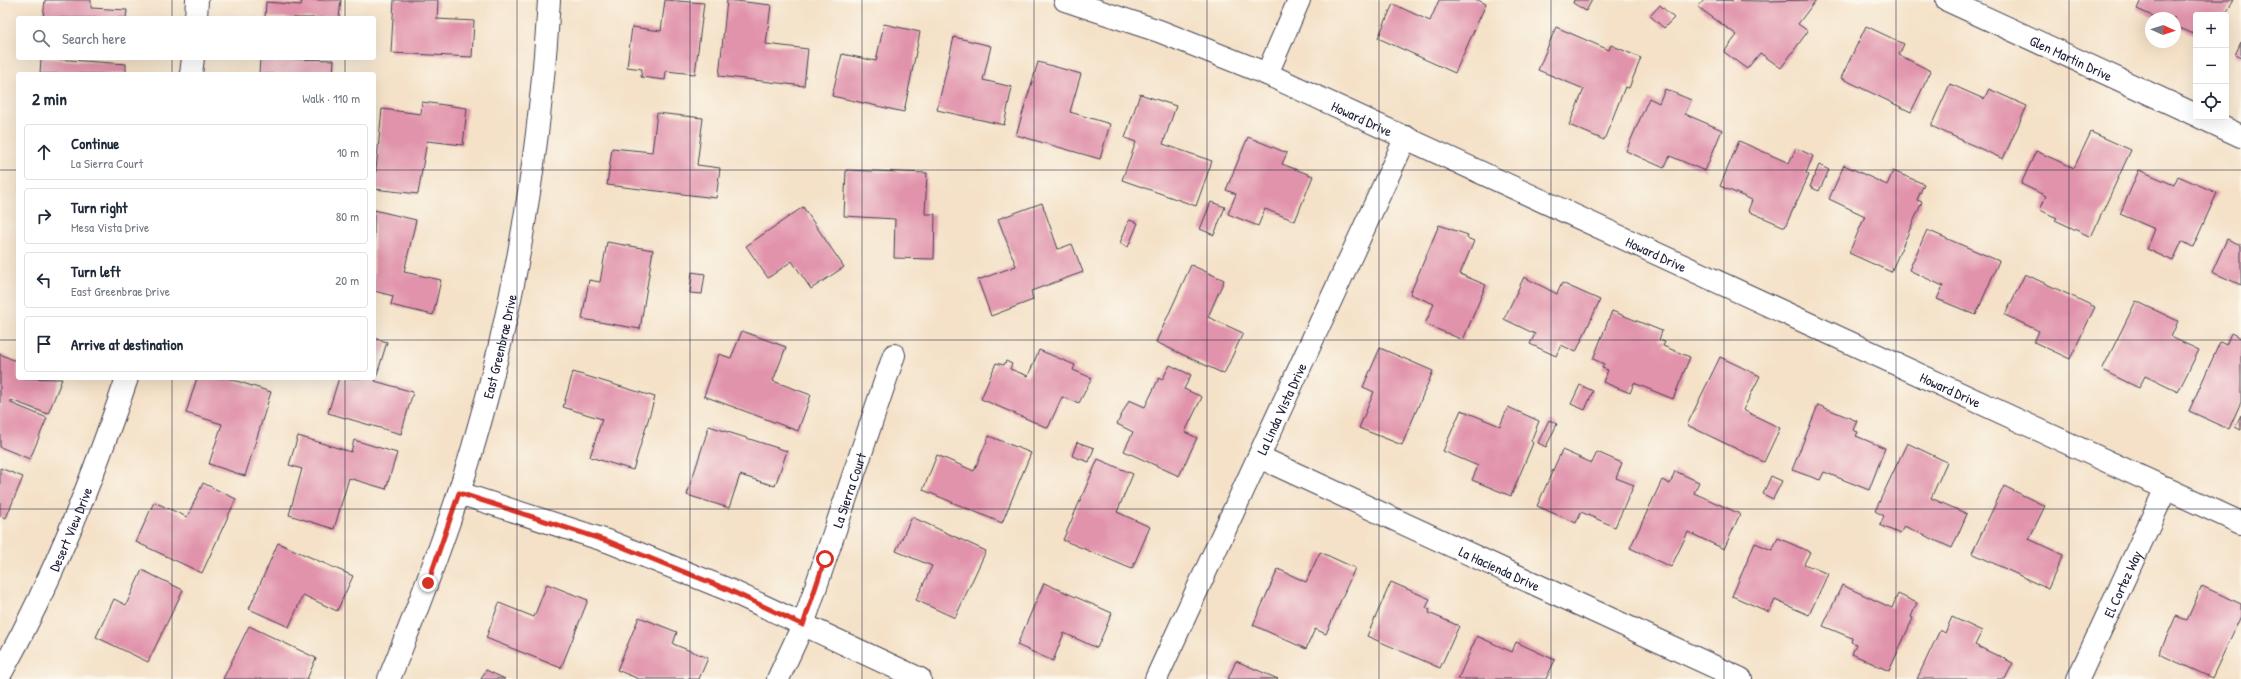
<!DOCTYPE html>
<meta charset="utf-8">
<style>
body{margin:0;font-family:"Patrick Hand",sans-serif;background:#f6f6f7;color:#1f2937}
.controls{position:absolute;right:12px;top:12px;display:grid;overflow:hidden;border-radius:4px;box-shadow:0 4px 16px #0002}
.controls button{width:36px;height:36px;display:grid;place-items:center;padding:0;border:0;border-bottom:1px solid #e0e1e3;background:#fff;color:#1f2937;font:20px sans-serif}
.compass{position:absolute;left:2145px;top:12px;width:36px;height:36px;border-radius:50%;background:#fff;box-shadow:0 4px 16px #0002;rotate:93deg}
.stop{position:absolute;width:12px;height:12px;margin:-9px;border:3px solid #d93025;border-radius:50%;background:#fff}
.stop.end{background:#d93025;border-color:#fff;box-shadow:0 1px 4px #0008}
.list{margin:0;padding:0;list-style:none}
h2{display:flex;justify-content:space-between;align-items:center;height:52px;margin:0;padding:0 16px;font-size:17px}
h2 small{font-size:13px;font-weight:400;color:#747a83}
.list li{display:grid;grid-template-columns:26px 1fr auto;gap:12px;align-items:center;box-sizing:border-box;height:56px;margin:0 8px 8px;padding:0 8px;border:1px solid #e0e1e3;border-radius:4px}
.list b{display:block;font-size:15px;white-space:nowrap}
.list p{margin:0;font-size:13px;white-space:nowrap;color:#747a83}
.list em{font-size:13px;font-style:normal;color:#747a83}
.icon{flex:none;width:22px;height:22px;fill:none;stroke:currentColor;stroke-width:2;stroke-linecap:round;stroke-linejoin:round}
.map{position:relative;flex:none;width:2241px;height:679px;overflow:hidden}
.search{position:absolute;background:#fff;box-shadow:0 4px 16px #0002;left:16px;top:16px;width:360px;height:44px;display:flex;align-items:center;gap:10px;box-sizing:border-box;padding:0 14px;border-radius:4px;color:#747a83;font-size:15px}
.panel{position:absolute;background:#fff;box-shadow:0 4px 16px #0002;left:16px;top:72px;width:360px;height:308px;border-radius:4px}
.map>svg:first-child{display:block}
.building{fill:#e193ab}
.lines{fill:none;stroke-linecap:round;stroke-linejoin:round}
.minor-casing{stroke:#423f50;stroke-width:24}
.minor{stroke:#fff;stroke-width:22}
.route{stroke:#d93025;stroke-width:5}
.grid{fill:none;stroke:#22223b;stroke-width:1;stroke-opacity:0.55}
.labels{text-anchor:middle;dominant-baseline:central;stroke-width:3;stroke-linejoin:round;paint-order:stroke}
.street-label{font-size:14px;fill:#22223b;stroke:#fbf7ec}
</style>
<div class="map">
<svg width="2241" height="679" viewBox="0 0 2241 679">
<rect width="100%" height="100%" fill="#fbf7ec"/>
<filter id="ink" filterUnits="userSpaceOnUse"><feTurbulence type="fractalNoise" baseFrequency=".025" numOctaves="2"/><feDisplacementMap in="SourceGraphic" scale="8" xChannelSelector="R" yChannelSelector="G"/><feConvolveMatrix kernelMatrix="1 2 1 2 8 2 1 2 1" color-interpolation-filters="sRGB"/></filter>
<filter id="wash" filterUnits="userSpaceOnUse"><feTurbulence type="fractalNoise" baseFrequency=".012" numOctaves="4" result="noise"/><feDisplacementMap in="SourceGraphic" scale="16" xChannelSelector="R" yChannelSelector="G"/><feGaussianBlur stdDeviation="0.9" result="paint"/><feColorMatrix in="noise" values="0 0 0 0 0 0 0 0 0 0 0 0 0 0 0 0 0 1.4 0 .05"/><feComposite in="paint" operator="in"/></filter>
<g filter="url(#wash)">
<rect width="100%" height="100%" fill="#f4e1c7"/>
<g id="blocks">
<g class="building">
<path d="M 45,0 L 91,0 L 91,8 L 127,10 L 126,18 L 43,18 Z"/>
<path d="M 302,0 L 341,0 L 339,18 L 265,18 L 266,2 L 301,5 Z"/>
<path d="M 394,0 L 438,0 L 437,19 L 474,21 L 472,57 L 391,53 Z"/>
<path d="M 665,0 L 704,3 L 695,74 L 666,71 L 665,80 L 641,77 L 642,69 L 627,67 L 632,27 L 661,31 Z"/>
<path d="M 727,0 L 771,5 L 766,44 L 808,49 L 804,86 L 719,76 Z"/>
<path d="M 1439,0 L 1478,0 L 1486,4 L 1455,73 L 1378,38 L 1393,4 L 1430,21 Z"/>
<path d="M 1574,0 L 1592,0 L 1586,11 L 1573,3 Z"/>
<path d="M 1704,0 L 1768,1 L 1816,0 L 1798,24 L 1808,31 L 1781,68 L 1760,53 L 1747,69 L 1724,52 L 1737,35 L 1698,7 Z"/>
<path d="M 2141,0 L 2234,0 L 2225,15 L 2196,15 L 2196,35 L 2175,26 L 2175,18 L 2157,18 L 2137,9 Z"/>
<path d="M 1660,5 L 1674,18 L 1664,28 L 1650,16 Z"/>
<path d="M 884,24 L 920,32 L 904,112 L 832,96 L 842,54 L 876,61 Z"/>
<path d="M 1866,26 L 1904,44 L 1899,55 L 1931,71 L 1911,112 L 1841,78 Z"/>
<path d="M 1556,27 L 1609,50 L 1611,45 L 1641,58 L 1629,88 L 1625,87 L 1604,140 L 1569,125 L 1584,89 L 1538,70 Z"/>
<path d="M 954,37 L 991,46 L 983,80 L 1012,87 L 1004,125 L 937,110 Z"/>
<path d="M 2241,42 L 2241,58 L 2235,55 Z"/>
<path d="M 41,58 L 126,64 L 126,74 L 40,74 Z"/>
<path d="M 260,58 L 334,60 L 333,74 L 259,74 Z"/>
<path d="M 1038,62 L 1081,74 L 1070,112 L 1110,124 L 1100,159 L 1016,135 Z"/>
<path d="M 1950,84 L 1984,99 L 1989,89 L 2027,106 L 2003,159 L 1931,126 Z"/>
<path d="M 1665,89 L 1691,100 L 1685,114 L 1722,130 L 1705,171 L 1670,156 L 1664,168 L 1626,151 L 1649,98 L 1659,103 Z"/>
<path d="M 1140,94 L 1176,106 L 1163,144 L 1212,161 L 1196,206 L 1122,180 L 1136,142 L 1125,138 Z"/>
<path d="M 422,102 L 467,108 L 463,145 L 427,141 L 418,194 L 374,189 L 382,109 L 421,114 Z"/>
<path d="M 657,113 L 703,118 L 697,165 L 720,168 L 716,198 L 607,185 L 612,148 L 652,152 Z"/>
<path d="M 2091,132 L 2131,150 L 2091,237 L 2055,220 L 2057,218 L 2040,210 L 2046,196 L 2021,184 L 2036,151 L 2074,168 Z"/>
<path d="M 1248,137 L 1287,153 L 1282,164 L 1313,176 L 1295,221 L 1265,209 L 1258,226 L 1228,214 L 1236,194 L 1226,190 Z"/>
<path d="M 1739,141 L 1789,163 L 1796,148 L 1813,156 L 1806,173 L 1809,175 L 1785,227 L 1748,211 L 1752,200 L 1720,186 Z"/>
<path d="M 1819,165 L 1829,170 L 1819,191 L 1810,187 Z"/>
<path d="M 1844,165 L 1887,185 L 1893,171 L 1924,184 L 1917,200 L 1922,202 L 1891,272 L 1849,253 L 1865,216 L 1829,199 Z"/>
<path d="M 846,170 L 927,173 L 925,214 L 935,214 L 934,259 L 894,258 L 895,219 L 844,216 Z"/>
<path d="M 2139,170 L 2174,185 L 2178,176 L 2217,193 L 2193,247 L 2182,241 L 2173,261 L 2147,249 L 2155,229 L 2120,214 Z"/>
<path d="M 1211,202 L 1225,207 L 1214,235 L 1200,229 Z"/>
<path d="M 1042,203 L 1058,249 L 1072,244 L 1083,272 L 1031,291 L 1033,300 L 991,316 L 978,280 L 1016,266 L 998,219 Z"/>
<path d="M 803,207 L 844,267 L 811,289 L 792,261 L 768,278 L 746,246 Z"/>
<path d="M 374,210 L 416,220 L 404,272 L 441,280 L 433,315 L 391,305 L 393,296 L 374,291 Z"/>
<path d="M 1129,220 L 1138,223 L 1128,247 L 1120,243 Z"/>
<path d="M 1439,225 L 1468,235 L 1467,238 L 1474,241 L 1460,274 L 1486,285 L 1463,340 L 1425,324 L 1434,304 L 1410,294 Z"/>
<path d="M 1927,230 L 1999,261 L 1976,315 L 1937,299 L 1943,286 L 1909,270 Z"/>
<path d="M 2227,239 L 2241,245 L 2241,285 L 2212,272 Z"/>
<path d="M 607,242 L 653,250 L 640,329 L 582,319 L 589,280 L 600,282 Z"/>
<path d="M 1191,265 L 1224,280 L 1208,317 L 1243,333 L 1224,374 L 1156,342 Z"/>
<path d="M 692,272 L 705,274 L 702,294 L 690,293 Z"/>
<path d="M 2025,274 L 2095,307 L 2070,359 L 2034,342 L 2039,331 L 2005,315 Z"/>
<path d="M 1524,277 L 1557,294 L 1562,283 L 1600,300 L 1576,352 L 1561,345 L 1556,356 L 1530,344 L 1535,334 L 1504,319 Z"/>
<path d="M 2136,301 L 2178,321 L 2171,337 L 2199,350 L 2178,392 L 2145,376 L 2139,388 L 2102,370 Z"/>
<path d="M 1612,311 L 1662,331 L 1659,340 L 1665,342 L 1663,346 L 1690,357 L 1673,399 L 1634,383 L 1630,393 L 1603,382 L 1608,370 L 1602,368 L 1604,364 L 1593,359 Z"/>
<path d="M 742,331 L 786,347 L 773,381 L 811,395 L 798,431 L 704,396 L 719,354 L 731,358 Z"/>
<path d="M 2231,333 L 2241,338 L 2241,402 L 2229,429 L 2189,411 L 2220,342 L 2226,345 Z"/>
<path d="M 374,338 L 387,342 L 375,381 L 413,392 L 401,434 L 328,413 L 339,378 L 374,378 Z"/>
<path d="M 1380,348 L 1433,371 L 1402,445 L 1359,428 L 1374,392 L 1363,387 Z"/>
<path d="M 1039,350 L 1075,365 L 1073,370 L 1092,378 L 1079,403 L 1062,397 L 1048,428 L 981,399 L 996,363 L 1004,365 L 1006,361 L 1012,364 L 1010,369 L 1028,376 Z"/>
<path d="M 0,354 L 18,362 L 18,378 L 62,379 L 48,414 L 11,400 L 11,403 L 47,418 L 30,459 L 0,447 Z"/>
<path d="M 1720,357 L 1760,376 L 1743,410 L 1780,428 L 1764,462 L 1687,425 Z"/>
<path d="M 1170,365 L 1191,375 L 1184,389 L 1202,397 L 1185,432 L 1197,438 L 1179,476 L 1124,451 L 1133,432 L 1117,424 L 1129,400 L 1145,407 L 1159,378 L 1162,380 Z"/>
<path d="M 573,372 L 655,397 L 633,470 L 590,457 L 602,419 L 563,407 Z"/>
<path d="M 197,378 L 227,378 L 271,392 L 245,476 L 209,464 L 222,424 L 186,413 Z"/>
<path d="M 1580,385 L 1593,391 L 1585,410 L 1571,404 Z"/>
<path d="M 1818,405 L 1857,421 L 1853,430 L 1858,432 L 1856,436 L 1885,448 L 1869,490 L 1824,472 L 1820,480 L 1792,470 Z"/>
<path d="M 1508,407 L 1539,421 L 1531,441 L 1533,443 L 1511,496 L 1472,480 L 1478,466 L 1443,451 L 1461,410 L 1500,426 Z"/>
<path d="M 2241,415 L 2241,430 L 2235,427 Z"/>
<path d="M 1549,420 L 1557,424 L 1546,447 L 1538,443 Z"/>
<path d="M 709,426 L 787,451 L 775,486 L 740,475 L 729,508 L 687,495 Z"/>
<path d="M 298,436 L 351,452 L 354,440 L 397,453 L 386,489 L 349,478 L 334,529 L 289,515 L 302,469 L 289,465 Z"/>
<path d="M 989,436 L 1031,453 L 1002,523 L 923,490 L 937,455 L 974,471 Z"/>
<path d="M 1077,442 L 1094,448 L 1089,462 L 1072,456 Z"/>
<path d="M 1907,443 L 1947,462 L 1931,498 L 1967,514 L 1952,548 L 1904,526 L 1900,534 L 1880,525 L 1884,516 L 1875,511 Z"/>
<path d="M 1562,450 L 1592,463 L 1597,452 L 1622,463 L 1616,478 L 1634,485 L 1615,527 L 1581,512 L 1576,523 L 1537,506 Z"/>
<path d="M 1098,459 L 1133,474 L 1117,512 L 1150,527 L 1132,569 L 1063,540 Z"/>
<path d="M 0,468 L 23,477 L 6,518 L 0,516 Z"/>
<path d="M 1675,471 L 1699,482 L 1694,493 L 1740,514 L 1724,549 L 1688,532 L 1671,567 L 1630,548 L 1662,480 L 1670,484 Z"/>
<path d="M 1771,476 L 1782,481 L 1773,499 L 1763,494 Z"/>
<path d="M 203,483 L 236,499 L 202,573 L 136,542 L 154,502 L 187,517 Z"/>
<path d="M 2004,486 L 2045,506 L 2029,539 L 2063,555 L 2048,589 L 1972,553 Z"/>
<path d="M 912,517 L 986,551 L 955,618 L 916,600 L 932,566 L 896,551 Z"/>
<path d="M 1778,538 L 1810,552 L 1804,564 L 1828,574 L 1809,615 L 1775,600 L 1769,612 L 1732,596 L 1755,543 L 1772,550 Z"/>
<path d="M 278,543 L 353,576 L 337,611 L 303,595 L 289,627 L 249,609 Z"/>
<path d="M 1320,552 L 1355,568 L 1326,634 L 1315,629 L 1306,649 L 1253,625 L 1278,569 L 1306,582 Z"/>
<path d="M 142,570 L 183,590 L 148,662 L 96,637 L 114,599 L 126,605 Z"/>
<path d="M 1391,582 L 1430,599 L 1426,608 L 1430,610 L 1429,613 L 1459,626 L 1440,668 L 1367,636 Z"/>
<path d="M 1044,583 L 1112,613 L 1097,648 L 1064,633 L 1053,661 L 1017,645 Z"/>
<path d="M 547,584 L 588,600 L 561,668 L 486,638 L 499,603 L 534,617 Z"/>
<path d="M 1842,585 L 1892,608 L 1898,594 L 1917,603 L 1911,617 L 1913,618 L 1889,671 L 1852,654 L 1856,644 L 1851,642 L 1852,638 L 1823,626 Z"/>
<path d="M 2202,586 L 2241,604 L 2241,616 L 2212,678 L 2159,654 L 2176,616 L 2187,620 Z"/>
<path d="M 639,617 L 677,632 L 673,644 L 708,658 L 699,679 L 639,679 L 617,670 Z"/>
<path d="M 1952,617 L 1982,631 L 1975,645 L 2013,663 L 2005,679 L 1917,679 L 1940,630 L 1945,633 Z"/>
<path d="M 249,626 L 316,658 L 307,679 L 223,679 Z"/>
<path d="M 1477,636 L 1512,652 L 1516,642 L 1555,660 L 1546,679 L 1458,679 Z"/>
<path d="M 1236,661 L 1241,663 L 1278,679 L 1228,679 Z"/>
<path d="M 486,670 L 505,679 L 481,679 Z"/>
</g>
</g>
</g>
<g filter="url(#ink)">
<use href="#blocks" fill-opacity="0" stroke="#423f50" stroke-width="1"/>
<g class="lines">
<defs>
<g id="minor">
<path id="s1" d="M 1065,0 L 1159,31 L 1267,74 L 2241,523"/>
<path id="s2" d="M 1947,0 L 2196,115"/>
<path d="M 196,18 L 197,0"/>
<path d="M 191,74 L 193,58"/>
<path d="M 1267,74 L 1299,0"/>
<path d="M 2200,117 L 2241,136"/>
<path id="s3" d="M 1259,457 L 1741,679"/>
<path d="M 459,493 L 610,542 L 729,590 L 920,679"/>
<path id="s4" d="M 0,675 C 53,580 92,480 127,378"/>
<path id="s5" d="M 389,679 C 420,603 450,526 473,447 C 516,301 540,151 549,0"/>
<path id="s6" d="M 778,679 L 803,625 L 894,355"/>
<path id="s7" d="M 1156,679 L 1406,137"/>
<path id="s8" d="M 2078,679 L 2166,488"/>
</g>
</defs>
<use href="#minor" class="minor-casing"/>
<use href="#minor" class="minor"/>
</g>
</g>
<g class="lines" filter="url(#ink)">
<path class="route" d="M 428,583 L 459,493 L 610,542 L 729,590 L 803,625 L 825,559"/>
</g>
<path class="grid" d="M 172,0 L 172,18M 345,0 L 345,18M 517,0 L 517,679M 690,0 L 690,679M 862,0 L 862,679M 1034,0 L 1034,679M 1207,0 L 1207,679M 1379,0 L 1379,679M 1551,0 L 1551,679M 1724,0 L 1724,679M 1896,0 L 1896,679M 2069,0 L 2069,679M 172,58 L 172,74M 345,58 L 345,74M 0,170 L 18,170M 374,170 L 2241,170M 0,340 L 18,340M 374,340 L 2241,340M 172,378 L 172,679M 345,378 L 345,679M 0,509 L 2241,509"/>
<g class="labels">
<g class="street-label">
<text stroke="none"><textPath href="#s2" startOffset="137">Glen Martin Drive</textPath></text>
<text stroke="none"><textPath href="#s1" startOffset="320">Howard Drive</textPath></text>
<text stroke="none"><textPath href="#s1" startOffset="644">Howard Drive</textPath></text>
<text stroke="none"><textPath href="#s5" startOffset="351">East Greenbrae Drive</textPath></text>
<text stroke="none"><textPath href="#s1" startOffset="968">Howard Drive</textPath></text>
<text stroke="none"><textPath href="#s7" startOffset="298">La Linda Vista Drive</textPath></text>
<text stroke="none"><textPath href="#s6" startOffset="202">La Sierra Court</textPath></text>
<text stroke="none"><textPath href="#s4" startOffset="162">Desert View Drive</textPath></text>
<text stroke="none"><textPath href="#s3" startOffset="265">La Hacienda Drive</textPath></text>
<text stroke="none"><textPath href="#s8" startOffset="105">El Cortez Way</textPath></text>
</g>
</g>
</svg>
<div class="controls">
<button>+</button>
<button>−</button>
<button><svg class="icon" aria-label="locate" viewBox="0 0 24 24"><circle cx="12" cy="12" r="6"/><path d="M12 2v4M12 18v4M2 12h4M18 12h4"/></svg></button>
</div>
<svg class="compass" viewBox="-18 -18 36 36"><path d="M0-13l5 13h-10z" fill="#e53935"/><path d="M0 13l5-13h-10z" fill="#747a83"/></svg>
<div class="stop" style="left:825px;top:559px"></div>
<div class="stop end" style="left:428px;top:583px"></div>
<div class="search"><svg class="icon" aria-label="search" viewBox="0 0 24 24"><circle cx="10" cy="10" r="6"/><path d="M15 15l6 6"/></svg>Search here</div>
<section class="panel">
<h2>2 min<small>Walk · 110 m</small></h2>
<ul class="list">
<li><svg class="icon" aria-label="ahead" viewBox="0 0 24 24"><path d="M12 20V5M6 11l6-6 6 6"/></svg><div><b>Continue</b><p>La Sierra Court</p></div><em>10 m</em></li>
<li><svg class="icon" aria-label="right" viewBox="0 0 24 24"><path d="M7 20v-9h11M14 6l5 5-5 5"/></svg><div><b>Turn right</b><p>Mesa Vista Drive</p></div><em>80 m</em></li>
<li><svg class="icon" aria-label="left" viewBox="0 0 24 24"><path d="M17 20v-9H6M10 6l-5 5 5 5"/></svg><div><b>Turn left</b><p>East Greenbrae Drive</p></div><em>20 m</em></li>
<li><svg class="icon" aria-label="arrive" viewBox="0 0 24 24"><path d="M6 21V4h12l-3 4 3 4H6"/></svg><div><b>Arrive at destination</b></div></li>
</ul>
</section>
</div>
